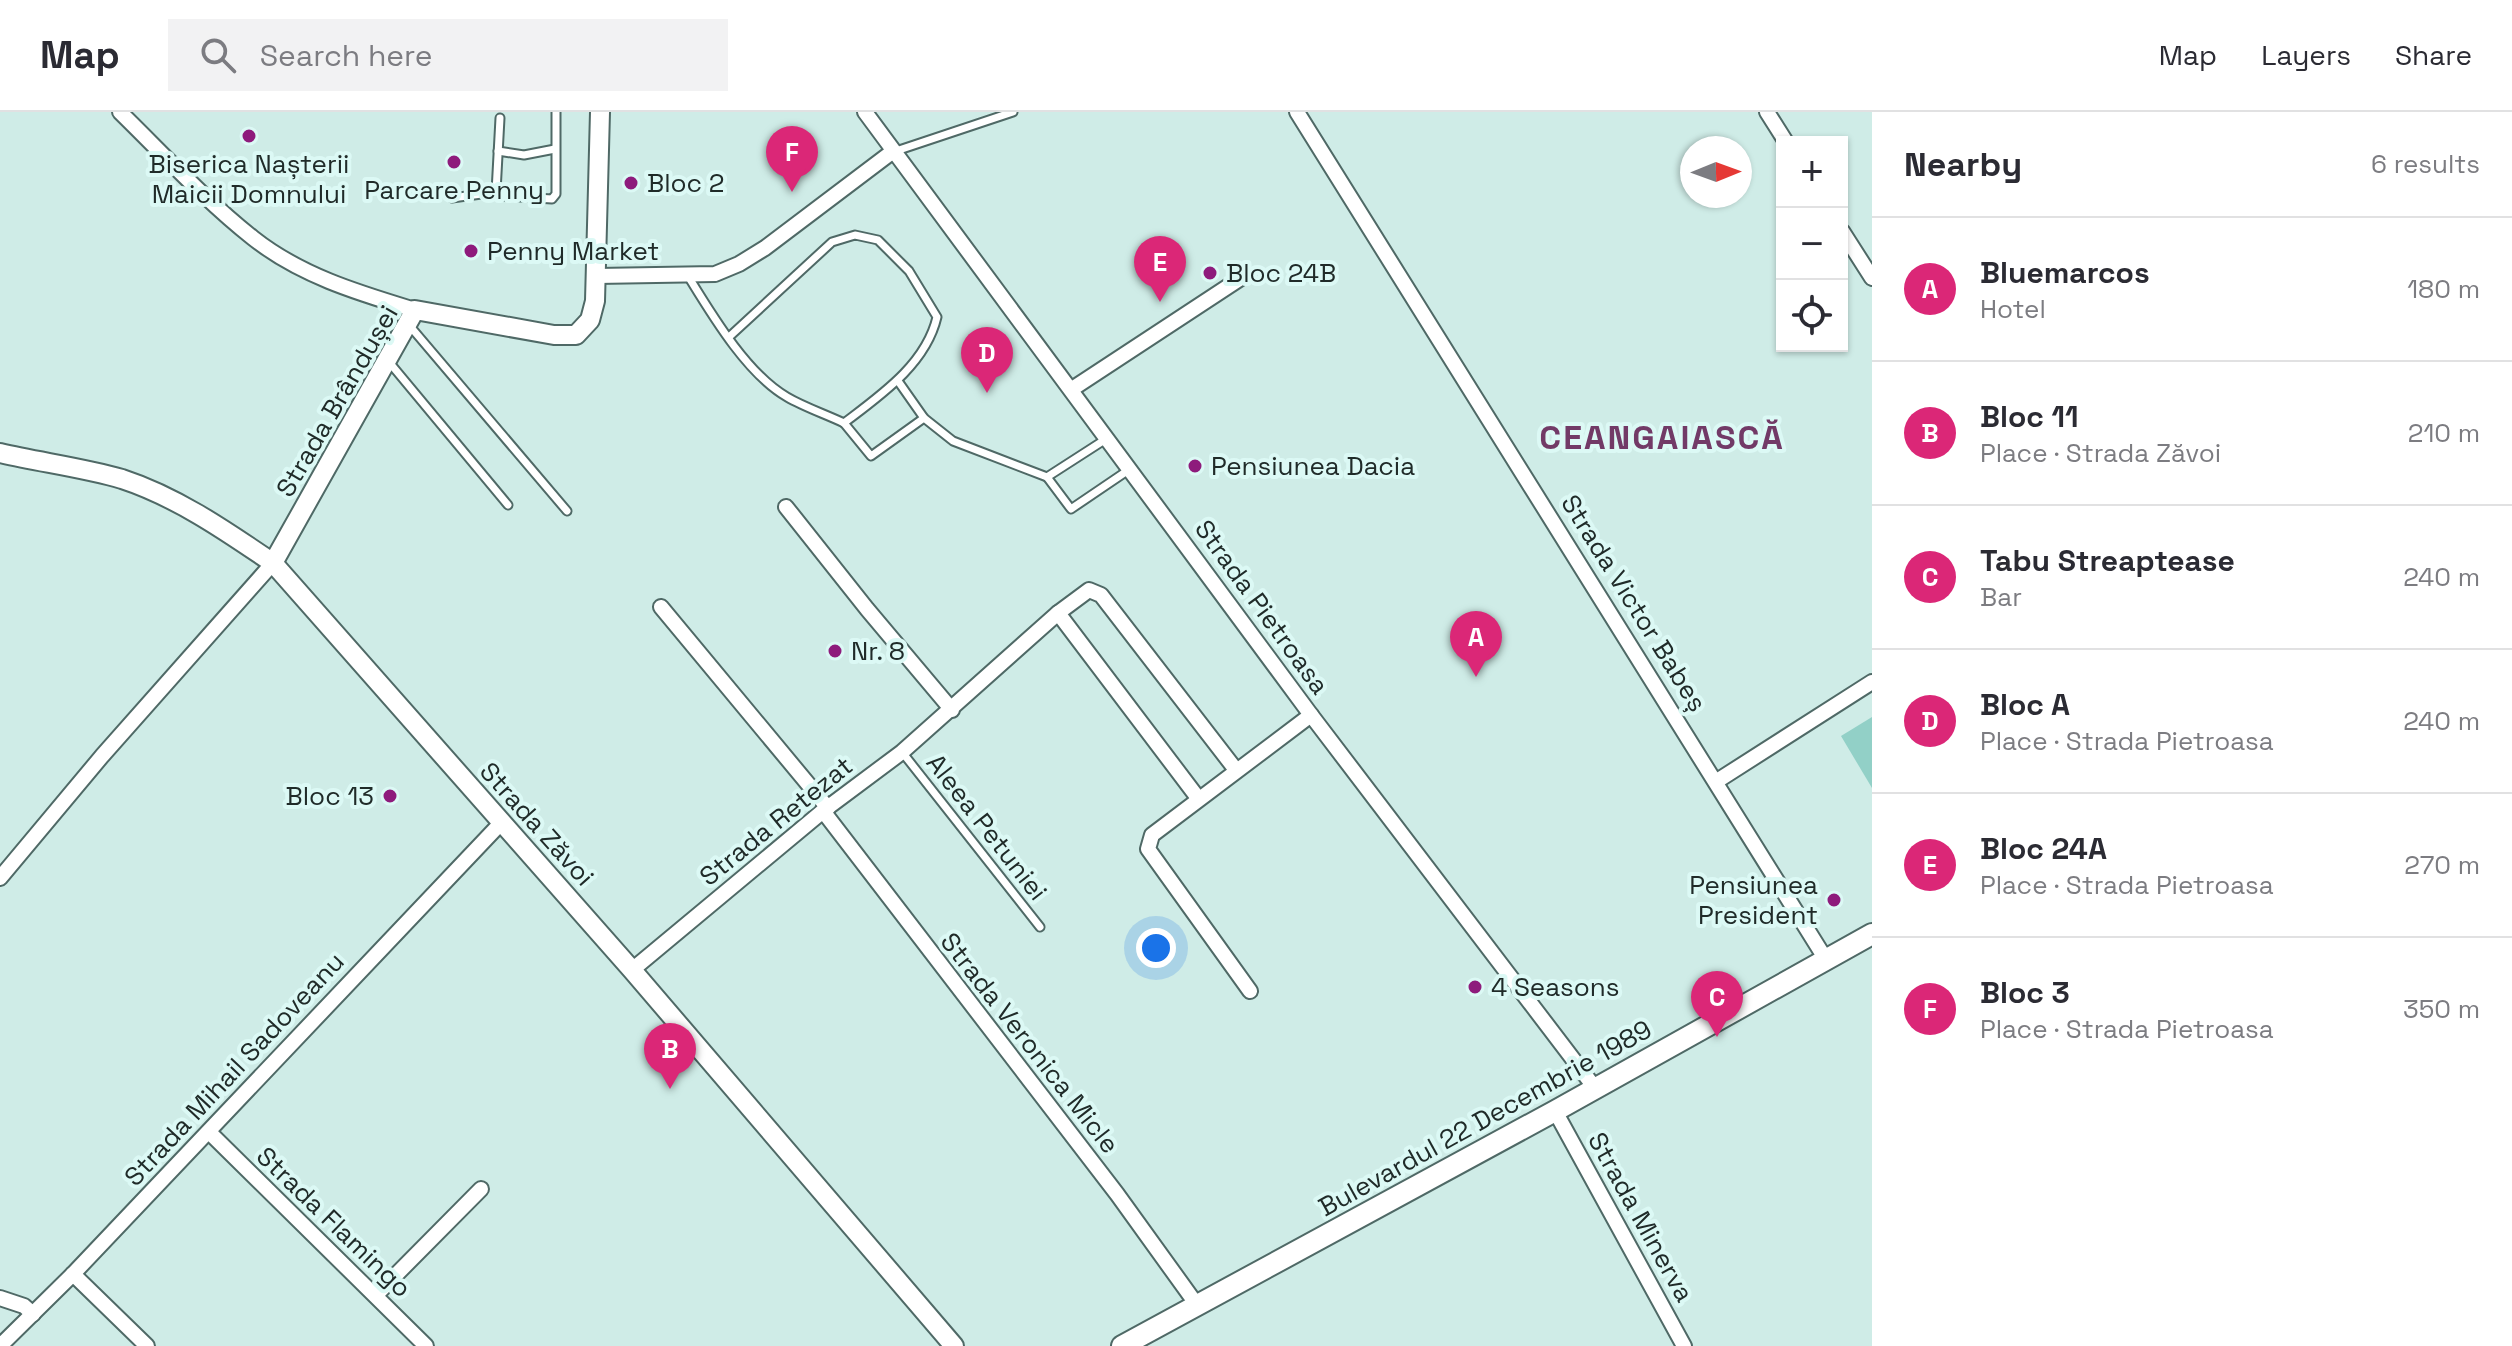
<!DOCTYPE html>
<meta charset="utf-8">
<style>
body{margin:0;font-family:"Space Grotesk",sans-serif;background:#f2f2f3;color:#2b2b33}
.controls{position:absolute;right:24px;top:24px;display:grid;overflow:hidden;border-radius:0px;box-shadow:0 2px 6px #0004}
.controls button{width:72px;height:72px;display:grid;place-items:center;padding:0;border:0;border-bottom:2px solid #e1e1e2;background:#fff;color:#2b2b33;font:40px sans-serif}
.compass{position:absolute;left:1680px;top:24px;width:72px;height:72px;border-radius:50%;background:#fff;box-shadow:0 2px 6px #0004;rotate:89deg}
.you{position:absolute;left:1156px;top:836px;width:28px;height:28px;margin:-20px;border:6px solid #fff;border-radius:50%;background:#1a73e8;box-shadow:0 0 0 12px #1a73e833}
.badge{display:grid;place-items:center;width:52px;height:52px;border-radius:50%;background:#db2777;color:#fff;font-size:26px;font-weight:700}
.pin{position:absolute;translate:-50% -66px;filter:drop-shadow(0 2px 4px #0008)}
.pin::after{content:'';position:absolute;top:42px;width:28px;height:24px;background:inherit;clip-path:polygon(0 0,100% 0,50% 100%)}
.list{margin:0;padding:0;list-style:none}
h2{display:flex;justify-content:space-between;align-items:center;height:104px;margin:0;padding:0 32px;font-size:34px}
h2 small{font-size:26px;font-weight:400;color:#7c7c81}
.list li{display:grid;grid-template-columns:52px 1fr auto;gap:24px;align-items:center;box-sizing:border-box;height:144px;padding:0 32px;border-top:2px solid #e1e1e2}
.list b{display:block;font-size:30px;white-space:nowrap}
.list p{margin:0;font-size:26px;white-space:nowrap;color:#7c7c81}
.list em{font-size:26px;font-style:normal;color:#7c7c81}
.icon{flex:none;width:44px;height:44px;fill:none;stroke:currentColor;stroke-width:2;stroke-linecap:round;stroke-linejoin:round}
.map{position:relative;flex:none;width:1872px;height:1234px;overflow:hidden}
header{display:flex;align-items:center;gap:48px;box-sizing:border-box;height:112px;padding:0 40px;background:#fff;border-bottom:2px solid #e1e1e2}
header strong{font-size:38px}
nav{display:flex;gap:44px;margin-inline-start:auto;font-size:28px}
.search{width:560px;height:72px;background:#f2f2f3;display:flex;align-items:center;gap:20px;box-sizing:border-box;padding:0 28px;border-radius:0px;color:#7c7c81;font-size:30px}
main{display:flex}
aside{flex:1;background:#fff}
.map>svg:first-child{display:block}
.green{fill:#92d0c7}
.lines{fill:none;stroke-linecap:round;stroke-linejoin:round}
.service-casing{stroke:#4f6966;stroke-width:11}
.minor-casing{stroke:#4f6966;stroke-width:18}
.tertiary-casing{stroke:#4f6966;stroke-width:22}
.secondary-casing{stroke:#4f6966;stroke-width:24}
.service{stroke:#fff;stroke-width:7}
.minor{stroke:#fff;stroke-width:14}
.tertiary{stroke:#fff;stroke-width:18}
.secondary{stroke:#fff;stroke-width:20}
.poi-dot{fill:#8e1b7c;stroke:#dcf9f5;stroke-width:3}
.labels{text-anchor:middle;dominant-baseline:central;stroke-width:8;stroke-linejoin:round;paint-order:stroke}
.poi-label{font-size:26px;fill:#202b29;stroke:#dcf9f5;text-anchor:start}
.street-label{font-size:26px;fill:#202b29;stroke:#dcf9f5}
.district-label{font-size:34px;font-weight:bold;letter-spacing:2px;fill:#723a67;stroke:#dcf9f5}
</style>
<header>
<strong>Map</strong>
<div class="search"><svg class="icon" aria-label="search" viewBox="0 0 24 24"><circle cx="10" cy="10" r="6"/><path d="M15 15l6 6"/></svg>Search here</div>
<nav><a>Map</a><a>Layers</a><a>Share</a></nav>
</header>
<main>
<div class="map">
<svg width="1872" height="1234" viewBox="0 0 1872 1234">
<rect width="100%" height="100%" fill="#cfece7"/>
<path class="green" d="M 1872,605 L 1872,676 L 1841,624 Z"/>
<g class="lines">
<defs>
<g id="service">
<path d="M 500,6 L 496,80 L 503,84 L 552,87 L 556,82 L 556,0"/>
<path d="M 498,39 L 524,43 L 555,37"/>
<path d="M 893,40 L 1013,0"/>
<path d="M 452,86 L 496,80"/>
<path d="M 688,164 C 712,203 747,262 787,285 C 804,295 825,302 844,311"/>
<path d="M 409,213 L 567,399"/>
<path d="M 729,225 L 832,130 L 855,123 L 878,128 L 909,159 L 937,205 C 926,252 881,283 844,311 L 871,344 L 924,306"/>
<path d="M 389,250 L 508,393"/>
<path d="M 898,269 L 924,306 L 953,329 L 1047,365"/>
<path d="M 1106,327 L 1047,365 L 1071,397 L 1130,357"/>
<path d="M 902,640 L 1040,815"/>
</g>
<g id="minor">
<path d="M 120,0 C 163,42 206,89 253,126 C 301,164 359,181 415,198"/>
<path d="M 865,0 L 1311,603 L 1595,976"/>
<path d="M 1297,0 L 1825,846"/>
<path d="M 1767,0 L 1786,30"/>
<path d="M 1842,119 L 1872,166"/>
<path d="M 597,164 L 715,162 L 739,152 L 765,136 L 892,40"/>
<path d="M 1072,277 L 1241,166"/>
<path d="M 786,395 L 867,497 L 952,598"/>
<path d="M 661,495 L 828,696"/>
<path d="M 1058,501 L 1198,686"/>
<path d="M 1717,669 L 1872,570"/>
<path d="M 823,699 L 1117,1082 L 1197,1193"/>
<path d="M 0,766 L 102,644 L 273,451"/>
<path d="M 632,858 L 823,699 L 902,640 L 1058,501 L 1089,478 L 1101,483 L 1236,658"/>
<path d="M 1250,879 L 1148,737 L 1152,723 L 1311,603"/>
<path d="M 1555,999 L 1684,1234"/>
<path d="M 209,1020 L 426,1234"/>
<path d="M 73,1162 L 147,1234"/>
<path d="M 376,1183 L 481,1077"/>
<path d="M 0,1186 L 24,1194 L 33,1202"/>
<path d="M 0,1234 L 73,1162 L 501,711"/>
</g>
<g id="tertiary">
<path d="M 0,341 C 38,350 85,356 122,367 C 177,385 226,419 273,451 L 632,858 L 954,1234"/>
<path d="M 273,451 L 415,198 L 554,223 L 576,223 L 590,208 L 595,189 L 600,0"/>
</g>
<path id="secondary" d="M 1122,1234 L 1555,999 L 1872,822"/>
</defs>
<use href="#service" class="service-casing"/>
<use href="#minor" class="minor-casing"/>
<use href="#tertiary" class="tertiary-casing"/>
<use href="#secondary" class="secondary-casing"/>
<use href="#service" class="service"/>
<use href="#minor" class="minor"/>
<use href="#tertiary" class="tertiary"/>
<use href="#secondary" class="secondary"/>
</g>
<g class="poi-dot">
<circle cx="249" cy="24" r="8"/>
<circle cx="454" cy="50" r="8"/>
<circle cx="631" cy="71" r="8"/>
<circle cx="471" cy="139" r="8"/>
<circle cx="1210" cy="161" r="8"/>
<circle cx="1195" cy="354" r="8"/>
<circle cx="835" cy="539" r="8"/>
<circle cx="390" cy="684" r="8"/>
<circle cx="1834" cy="788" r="8"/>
<circle cx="1475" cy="875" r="8"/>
</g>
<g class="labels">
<g class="poi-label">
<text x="249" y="52" text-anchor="middle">Biserica Nașterii<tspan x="249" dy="30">Maicii Domnului</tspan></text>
<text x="647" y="71">Bloc 2</text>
<text x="454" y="78" text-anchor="middle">Parcare Penny</text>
<text x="487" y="139">Penny Market</text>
<text x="1226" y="161">Bloc 24B</text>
<text x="1211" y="354">Pensiunea Dacia</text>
<text x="851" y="539">Nr. 8</text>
<text x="374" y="684" text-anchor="end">Bloc 13</text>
<text x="1818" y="773" text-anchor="end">Pensiunea<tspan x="1818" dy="30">President</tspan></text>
<text x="1491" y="875">4 Seasons</text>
</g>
<g class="street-label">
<text transform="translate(337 289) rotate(-60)">Strada Brândușei</text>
<text transform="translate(1634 491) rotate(58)">Strada Victor Babeș</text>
<text transform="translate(1262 495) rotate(54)">Strada Pietroasa</text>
<text transform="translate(776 709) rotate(-39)">Strada Retezat</text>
<text transform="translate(537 712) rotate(48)">Strada Zăvoi</text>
<text transform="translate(987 715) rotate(52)">Aleea Petuniei</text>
<text transform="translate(1030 931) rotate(52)">Strada Veronica Micle</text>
<text transform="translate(234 957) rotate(-47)">Strada Mihail Sadoveanu</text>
<text transform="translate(1485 1006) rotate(-29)">Bulevardul 22 Decembrie 1989</text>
<text transform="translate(1641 1105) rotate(61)">Strada Minerva</text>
<text transform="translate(334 1110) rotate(44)">Strada Flamingo</text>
</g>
<g class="district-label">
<text x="1662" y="325">CEANGAIASCĂ</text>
</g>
</g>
</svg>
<div class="controls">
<button>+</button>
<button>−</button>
<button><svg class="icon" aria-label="locate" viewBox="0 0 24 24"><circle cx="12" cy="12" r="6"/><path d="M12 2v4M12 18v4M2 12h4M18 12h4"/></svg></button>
</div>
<svg class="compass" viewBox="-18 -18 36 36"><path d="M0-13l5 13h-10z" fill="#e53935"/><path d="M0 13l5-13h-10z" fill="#7c7c81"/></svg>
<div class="you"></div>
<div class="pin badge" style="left:1476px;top:565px">A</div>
<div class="pin badge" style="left:670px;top:977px">B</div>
<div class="pin badge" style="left:1717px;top:925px">C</div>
<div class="pin badge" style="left:987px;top:281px">D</div>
<div class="pin badge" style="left:1160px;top:190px">E</div>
<div class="pin badge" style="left:792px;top:80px">F</div>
</div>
<aside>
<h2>Nearby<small>6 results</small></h2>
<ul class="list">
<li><span class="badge">A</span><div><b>Bluemarcos</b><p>Hotel</p></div><em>180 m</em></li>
<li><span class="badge">B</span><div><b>Bloc 11</b><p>Place · Strada Zăvoi</p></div><em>210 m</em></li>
<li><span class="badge">C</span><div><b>Tabu Streaptease</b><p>Bar</p></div><em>240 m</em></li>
<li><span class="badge">D</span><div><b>Bloc A</b><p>Place · Strada Pietroasa</p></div><em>240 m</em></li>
<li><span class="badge">E</span><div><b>Bloc 24A</b><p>Place · Strada Pietroasa</p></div><em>270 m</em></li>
<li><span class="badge">F</span><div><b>Bloc 3</b><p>Place · Strada Pietroasa</p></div><em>350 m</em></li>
</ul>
</aside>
</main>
